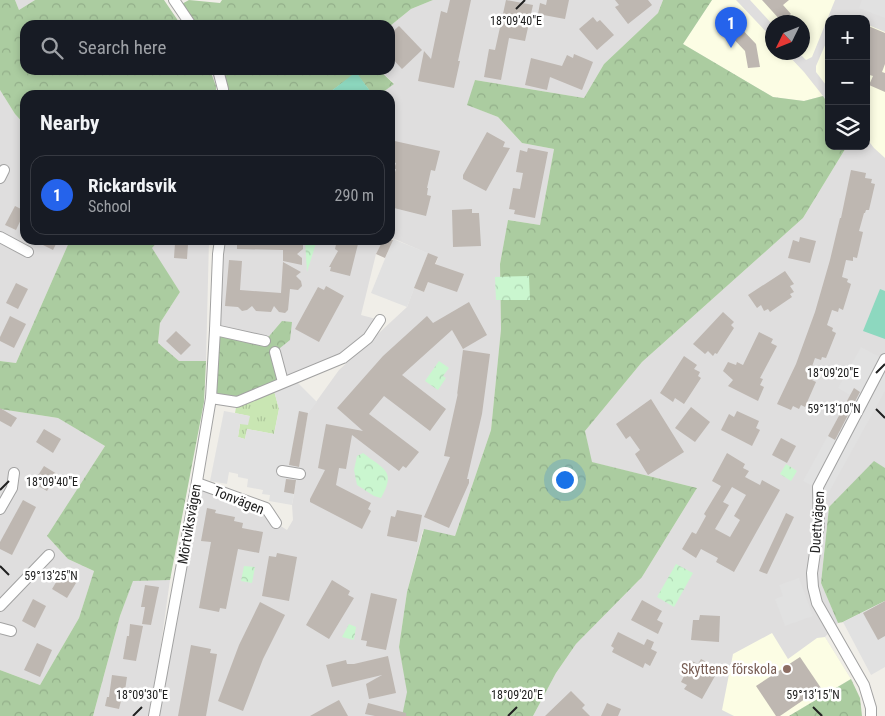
<!DOCTYPE html>
<meta charset="utf-8">
<style>
body{margin:0;font-family:"Roboto Condensed",sans-serif;background:#20242c;color:#f1f3f6}
.controls{position:absolute;right:15px;top:15px;display:grid;overflow:hidden;border-radius:10px;box-shadow:0 2px 8px #0003}
.controls button{width:45px;height:45px;display:grid;place-items:center;padding:0;border:0;border-bottom:1px solid #363941;background:#171b24;color:#f1f3f6;font:25px sans-serif}
.compass{position:absolute;left:765px;top:15px;width:45px;height:45px;border-radius:50%;background:#171b24;box-shadow:0 2px 8px #0003;rotate:227deg}
.you{position:absolute;left:564px;top:479px;width:18px;height:18px;margin:-12px;border:4px solid #fff;border-radius:50%;background:#1a73e8;box-shadow:0 0 0 8px #1a73e833}
.badge{display:grid;place-items:center;width:32px;height:32px;border-radius:50%;background:#2563eb;color:#fff;font-size:16px;font-weight:700}
.pin{position:absolute;translate:-50% -41px;filter:drop-shadow(0 1px 2px #0008)}
.pin::after{content:'';position:absolute;top:26px;width:18px;height:15px;background:inherit;clip-path:polygon(0 0,100% 0,50% 100%)}
.list{margin:0;padding:0;list-style:none}
h2{display:flex;justify-content:space-between;align-items:center;height:65px;margin:0;padding:0 20px;font-size:21px}
h2 small{font-size:16px;font-weight:400;color:#9ea1a6}
.list li{display:grid;grid-template-columns:32px 1fr auto;gap:15px;align-items:center;box-sizing:border-box;height:80px;margin:0 10px 10px;padding:0 10px;border:1px solid #363941;border-radius:15px}
.list b{display:block;font-size:19px;white-space:nowrap}
.list p{margin:0;font-size:16px;white-space:nowrap;color:#9ea1a6}
.list em{font-size:16px;font-style:normal;color:#9ea1a6}
.icon{flex:none;width:28px;height:28px;fill:none;stroke:currentColor;stroke-width:2;stroke-linecap:round;stroke-linejoin:round}
.map{position:relative;flex:none;width:885px;height:716px;overflow:hidden}
.search{position:absolute;background:#171b24;box-shadow:0 2px 8px #0003;left:20px;top:20px;width:375px;height:55px;display:flex;align-items:center;gap:12px;box-sizing:border-box;padding:0 18px;border-radius:15px;color:#9ea1a6;font-size:19px}
.panel{position:absolute;background:#171b24;box-shadow:0 2px 8px #0003;left:20px;top:90px;width:375px;height:155px;border-radius:15px}
.map>svg:first-child{display:block}
.residential{fill:#dfdede;fill-rule:evenodd}
.education{fill:#fcfde4}
.grass{fill:url(#grass-tufts)}
.forest{fill:url(#forest-crowns)}
.park{fill:url(#park-crowns)}
.pitch{fill:#8dd8bf}
.parking{fill:#e1e1e1}
.building{fill:#beb7b1;fill-rule:evenodd}
.lines{fill:none;stroke-linecap:round;stroke-linejoin:round}
.minor-casing{stroke:#a2a2a2;stroke-width:12}
.minor{stroke:#fff;stroke-width:10}
.ticks{fill:none;stroke:#212121;stroke-width:2}
.education-dot{fill:#8d6e63;stroke:#fff;stroke-width:2}
.labels{text-anchor:middle;dominant-baseline:central;stroke-width:5;stroke-linejoin:round;paint-order:stroke}
.street-label{font-size:14px;fill:#212121;stroke:#fff}
.education-label{font-size:14px;fill:#785e54;stroke:#fff;text-anchor:end}
.ticks-label{font-size:12px;text-anchor:middle;fill:#212121;stroke:#fff;stroke-width:5;stroke-linejoin:round;paint-order:stroke}
</style>
<div class="map">
<svg width="885" height="716" viewBox="0 0 885 716">
<defs>
<pattern id="grass-tufts" width="24" height="20" patternUnits="userSpaceOnUse" patternTransform="scale(1.25)"><rect width="24" height="20" fill="#c9e6b3"/><path d="M3 7l-1-3M5 7V3M7 7l1-3M15 17l-1-3M17 17v-4M19 17l1-3" fill="none" stroke="#acc59a"/></pattern>
<pattern id="forest-crowns" width="20" height="18" patternUnits="userSpaceOnUse" patternTransform="scale(1.25)"><rect width="20" height="18" fill="#abcca0"/><path d="M2 6a3 3 0 1 1 6 0M12 15a3 3 0 1 1 6 0" fill="none" stroke="#93af8a"/></pattern>
<pattern id="park-crowns" width="20" height="18" patternUnits="userSpaceOnUse" patternTransform="scale(1.25)"><rect width="20" height="18" fill="#caf6cf"/><path d="M2 6a3 3 0 1 1 6 0M12 15a3 3 0 1 1 6 0" fill="none" stroke="#add3b1"/></pattern>
</defs>
<rect width="100%" height="100%" fill="#f0eee8"/>
<g class="residential">
<path d="M 15,0 L 35,0 L 19,10 Z"/>
<path d="M 433,0 L 663,0 L 658,13 L 604,64 L 584,98 L 475,80 L 468,105 L 498,117 L 522,143 L 554,149 L 540,225 L 508,220 L 500,264 L 501,329 L 491,430 L 455,536 L 423,530 L 407,592 L 399,647 L 408,692 L 402,716 L 154,716 L 197,483 L 266,508 L 276,523 L 287,530 L 293,520 L 292,505 L 308,413 L 339,370 L 407,307 L 414,288 L 424,292 L 438,258 L 390,237 L 390,95 L 379,95 L 394,83 L 379,70 L 390,70 L 390,26 L 411,9 Z"/>
<path d="M 712,0 L 885,0 L 885,468 L 874,462 L 829,507 L 821,583 L 838,623 L 825,637 L 851,679 L 789,716 L 533,716 L 556,673 L 576,644 L 642,577 L 697,488 L 591,462 L 585,431 L 642,362 L 803,218 L 847,146 L 866,146 L 866,19 L 829,19 L 829,105 L 823,96 L 804,101 ZM 772,22 L 802,22 L 802,52 L 772,52 Z"/>
<path d="M 0,90 L 15,114 L 25,125 L 25,240 L 70,240 L 16,363 L 0,361 Z"/>
<path d="M 159,240 L 209,240 L 206,361 L 179,361 L 158,343 L 160,323 L 180,292 L 151,248 Z"/>
<path d="M 220,240 L 383,240 L 376,254 L 361,315 L 380,320 L 343,358 L 283,382 L 265,341 L 215,330 Z"/>
<path d="M 0,409 L 58,418 L 105,446 L 47,536 L 68,559 L 94,571 L 79,618 L 40,685 L 0,670 Z"/>
<path d="M 133,580 L 170,580 L 151,716 L 93,716 L 120,616 Z"/>
</g>
<g class="education">
<path d="M 712,0 L 736,0 L 772,38 L 772,52 L 786,53 L 804,72 L 823,96 L 804,101 L 773,97 L 683,44 Z"/>
<path d="M 750,0 L 835,0 L 812,57 L 806,60 L 799,53 L 802,52 L 802,22 L 772,22 L 772,24 Z"/>
<path d="M 866,24 L 885,32 L 885,158 L 874,148 L 866,138 Z"/>
<path d="M 829,36 L 829,89 L 816,72 L 816,66 Z"/>
<path d="M 772,633 L 788,659 L 817,638 L 825,637 L 851,679 L 789,716 L 734,716 L 722,710 L 733,654 Z"/>
</g>
<path class="grass" d="M 273,387 L 279,409 L 274,434 L 247,429 L 245,439 L 238,437 L 240,424 L 249,416 L 235,413 L 237,402 Z"/>
<g class="forest">
<path d="M 0,0 L 15,0 L 19,10 L 35,0 L 164,0 L 181,25 L 25,25 L 25,70 L 210,70 L 216,86 L 216,95 L 25,95 L 25,125 L 15,114 L 0,90 Z"/>
<path d="M 189,0 L 220,3 L 222,0 L 433,0 L 411,9 L 390,26 L 390,25 L 191,25 L 178,6 Z"/>
<path d="M 663,0 L 712,0 L 683,44 L 773,97 L 804,101 L 823,96 L 829,105 L 829,146 L 847,146 L 803,218 L 642,362 L 585,431 L 592,462 L 697,488 L 642,577 L 576,644 L 556,673 L 533,716 L 402,716 L 407,692 L 399,647 L 407,592 L 424,529 L 455,536 L 491,430 L 501,329 L 500,264 L 508,220 L 540,225 L 554,149 L 522,143 L 498,117 L 467,105 L 475,80 L 584,98 L 604,64 L 658,13 Z"/>
<path d="M 218,70 L 379,70 L 394,84 L 379,95 L 373,95 L 356,73 L 326,95 L 223,95 Z"/>
<path d="M 70,240 L 159,240 L 152,248 L 180,292 L 160,323 L 158,343 L 179,361 L 206,361 L 204,402 L 170,580 L 133,581 L 120,616 L 93,716 L 0,716 L 0,670 L 40,685 L 79,618 L 94,571 L 68,559 L 47,536 L 105,446 L 58,418 L 0,409 L 0,361 L 16,363 Z"/>
<path d="M 282,321 L 292,322 L 290,340 L 275,352 L 283,382 L 237,402 L 211,398 L 215,330 L 265,341 Z"/>
<path d="M 874,461 L 885,468 L 885,601 L 843,622 L 838,623 L 821,583 L 829,507 Z"/>
<path d="M 851,679 L 860,698 L 862,716 L 789,716 Z"/>
</g>
<g class="park">
<path d="M 305,240 L 317,240 L 307,272 Z"/>
<path d="M 529,276 L 530,300 L 496,300 L 495,277 Z"/>
<path d="M 439,361 L 449,368 L 443,376 L 446,378 L 438,390 L 425,381 Z"/>
<path d="M 363,453 C 383,469 397,470 381,498 L 374,496 L 357,485 L 354,470 L 357,456 Z"/>
<path d="M 786,464 L 797,471 L 791,481 L 780,474 Z"/>
<path d="M 676,564 L 693,573 L 674,607 L 657,597 Z"/>
<path d="M 244,566 L 255,567 L 252,583 L 241,581 Z"/>
<path d="M 349,624 L 356,627 L 354,640 L 342,637 Z"/>
</g>
<g class="pitch">
<path d="M 356,72 L 373,95 L 326,95 Z"/>
<path d="M 880,289 L 885,291 L 885,339 L 863,331 Z"/>
</g>
<g class="parking">
<path d="M 862,0 L 885,0 L 885,18 L 859,8 Z"/>
<path d="M 393,239 L 428,253 L 407,307 L 371,293 Z"/>
<path d="M 861,347 L 885,360 L 885,391 L 828,494 L 803,481 L 850,395 L 838,388 Z"/>
<path d="M 294,379 L 317,402 L 308,413 L 292,505 L 269,501 L 270,495 L 262,494 L 263,490 L 247,487 L 248,479 L 238,477 L 238,474 L 229,472 L 227,484 L 210,481 L 224,411 L 250,416 L 248,425 L 240,424 L 238,437 L 245,439 L 247,429 L 274,434 L 279,409 L 273,387 Z"/>
<path d="M 799,578 L 813,616 L 785,626 L 775,599 L 783,596 L 779,585 Z"/>
<path d="M 885,601 L 885,667 L 871,675 L 843,622 Z"/>
</g>
<g class="building">
<path d="M 450,0 L 471,0 L 458,61 L 460,61 L 454,88 L 418,81 L 424,51 L 431,59 L 441,11 L 447,13 Z"/>
<path d="M 506,0 L 533,5 L 525,41 L 509,38 L 501,80 L 484,77 L 489,49 L 495,50 Z"/>
<path d="M 547,0 L 569,0 L 565,19 L 538,14 L 540,3 L 546,5 Z"/>
<path d="M 615,0 L 648,0 L 652,5 L 628,24 L 615,7 L 619,5 Z"/>
<path d="M 762,0 L 789,0 L 783,5 L 791,14 L 782,22 Z"/>
<path d="M 593,17 L 597,22 L 600,20 L 614,35 L 597,50 L 579,29 Z"/>
<path d="M 737,24 L 756,44 L 760,67 L 748,68 L 745,51 L 728,33 Z"/>
<path d="M 866,25 L 885,33 L 885,64 L 882,72 L 885,73 L 885,92 L 869,85 L 873,76 L 866,74 Z"/>
<path d="M 399,26 L 422,50 L 402,69 L 390,56 L 390,34 Z"/>
<path d="M 574,54 L 593,62 L 582,90 L 550,77 L 547,90 L 525,85 L 531,58 L 562,66 L 567,55 L 573,58 Z"/>
<path d="M 487,132 L 505,142 L 503,147 L 510,148 L 486,191 L 463,179 L 463,175 Z"/>
<path d="M 390,140 L 440,151 L 435,171 L 431,170 L 427,188 L 428,188 L 427,195 L 431,196 L 426,216 L 390,207 L 390,185 L 391,185 L 396,169 L 394,169 L 396,163 L 390,161 Z"/>
<path d="M 528,148 L 548,152 L 535,218 L 514,214 L 515,210 L 509,209 L 513,188 L 520,189 L 523,173 L 516,172 L 520,150 L 527,152 Z"/>
<path d="M 851,170 L 866,173 L 865,178 L 872,179 L 871,183 L 875,184 L 869,210 L 866,210 L 865,213 L 864,213 L 859,231 L 863,232 L 857,258 L 853,257 L 853,261 L 846,260 L 842,277 L 848,279 L 847,282 L 851,284 L 843,310 L 839,308 L 838,312 L 832,310 L 827,325 L 833,328 L 832,331 L 836,333 L 826,358 L 822,357 L 821,360 L 815,358 L 809,375 L 814,377 L 812,380 L 816,382 L 805,407 L 801,405 L 799,409 L 793,406 L 791,410 L 777,404 L 796,364 L 815,312 L 830,260 L 840,218 L 841,218 Z"/>
<path d="M 15,206 L 25,211 L 16,230 L 5,225 Z"/>
<path d="M 472,209 L 472,213 L 479,213 L 481,246 L 453,247 L 452,210 Z"/>
<path d="M 800,237 L 816,241 L 810,263 L 788,258 L 793,240 L 799,242 Z"/>
<path d="M 33,240 L 58,240 L 53,250 Z"/>
<path d="M 237,240 L 300,240 L 303,243 L 303,249 L 297,254 L 302,258 L 302,265 L 283,261 L 283,250 L 237,249 Z"/>
<path d="M 337,240 L 359,240 L 350,276 L 330,271 L 331,267 L 329,267 L 338,251 L 335,249 Z"/>
<path d="M 383,240 L 393,240 L 385,258 L 376,254 Z"/>
<path d="M 175,243 L 188,244 L 187,259 L 174,258 Z"/>
<path d="M 428,253 L 438,257 L 435,264 L 464,274 L 457,292 L 428,282 L 424,292 L 414,288 Z"/>
<path d="M 229,260 L 242,261 L 240,290 L 281,293 L 283,262 L 301,272 L 296,276 L 301,281 L 302,286 L 298,290 L 290,289 L 288,310 L 285,313 L 279,312 L 274,306 L 271,312 L 256,311 L 252,306 L 247,310 L 242,311 L 238,307 L 225,306 Z"/>
<path d="M 785,271 L 794,284 L 790,286 L 794,292 L 790,294 L 792,297 L 770,312 L 768,309 L 764,311 L 761,305 L 757,308 L 748,295 Z"/>
<path d="M 16,283 L 28,289 L 18,309 L 6,303 Z"/>
<path d="M 326,286 L 344,296 L 319,342 L 295,329 L 318,287 L 324,290 Z"/>
<path d="M 469,302 L 487,335 L 463,349 L 452,330 L 402,375 L 446,409 L 430,431 L 384,396 L 369,414 L 419,452 L 406,468 L 403,466 L 399,471 L 352,435 L 346,469 L 339,468 L 336,485 L 371,503 L 368,509 L 371,511 L 362,529 L 310,502 L 310,499 L 325,470 L 318,468 L 326,424 L 363,431 L 337,408 L 383,356 L 427,316 L 433,323 Z"/>
<path d="M 723,312 L 734,322 L 731,325 L 734,328 L 717,354 L 715,353 L 713,356 L 708,351 L 705,354 L 693,344 Z"/>
<path d="M 10,316 L 26,324 L 14,348 L 0,341 L 0,337 Z"/>
<path d="M 176,331 L 191,345 L 181,355 L 166,341 Z"/>
<path d="M 759,332 L 773,339 L 771,343 L 777,346 L 760,378 L 763,379 L 760,385 L 764,387 L 758,401 L 728,386 L 733,380 L 723,371 L 728,362 L 736,365 L 737,362 L 743,365 Z"/>
<path d="M 463,350 L 490,354 L 482,414 L 467,479 L 469,479 L 469,483 L 449,528 L 424,517 L 450,457 L 444,456 L 458,393 L 457,395 Z"/>
<path d="M 684,356 L 697,365 L 694,369 L 700,372 L 698,376 L 701,378 L 684,404 L 675,398 L 673,402 L 660,393 Z"/>
<path d="M 854,388 L 860,392 L 835,440 L 828,436 Z"/>
<path d="M 651,399 L 684,452 L 648,475 L 635,454 L 640,450 L 630,436 L 626,439 L 616,424 Z"/>
<path d="M 691,407 L 710,422 L 695,442 L 675,428 Z"/>
<path d="M 0,408 L 17,418 L 11,427 L 0,421 Z"/>
<path d="M 299,411 L 308,413 L 299,467 L 289,465 Z"/>
<path d="M 737,411 L 759,421 L 756,428 L 760,430 L 752,446 L 721,430 L 729,414 L 734,417 Z"/>
<path d="M 44,429 L 61,439 L 53,453 L 36,442 Z"/>
<path d="M 781,438 L 796,446 L 787,463 L 772,455 Z"/>
<path d="M 727,453 L 745,464 L 743,468 L 749,471 L 745,477 L 760,485 L 762,480 L 780,490 L 734,572 L 716,562 L 718,558 L 701,549 L 696,558 L 682,549 L 692,532 L 696,534 L 706,516 L 704,514 L 721,486 L 712,481 ZM 732,487 L 746,495 L 734,516 L 740,520 L 730,537 L 715,529 L 729,505 L 723,502 Z"/>
<path d="M 44,466 L 57,474 L 47,491 L 33,483 Z"/>
<path d="M 286,479 L 296,480 L 294,494 L 284,492 Z"/>
<path d="M 23,500 L 36,507 L 12,555 L 0,549 L 0,542 Z"/>
<path d="M 207,508 L 216,510 L 215,513 L 235,517 L 234,521 L 243,523 L 242,528 L 263,532 L 259,553 L 238,549 L 226,609 L 220,608 L 219,612 L 199,608 L 211,542 L 201,541 Z"/>
<path d="M 397,510 L 422,515 L 417,542 L 387,536 L 391,516 L 395,517 Z"/>
<path d="M 786,513 L 794,517 L 767,574 L 759,571 Z"/>
<path d="M 277,553 L 297,557 L 289,601 L 262,596 L 269,556 L 276,557 Z"/>
<path d="M 64,569 L 79,578 L 67,598 L 52,589 Z"/>
<path d="M 332,580 L 350,591 L 348,595 L 354,598 L 329,639 L 306,625 Z"/>
<path d="M 145,585 L 159,587 L 151,625 L 142,624 L 145,607 L 141,607 Z"/>
<path d="M 371,593 L 397,599 L 386,650 L 366,646 L 367,641 L 361,640 Z"/>
<path d="M 33,599 L 46,606 L 35,628 L 22,621 Z"/>
<path d="M 642,600 L 662,611 L 657,620 L 663,623 L 658,634 L 631,620 Z"/>
<path d="M 885,601 L 885,636 L 878,640 L 863,613 Z"/>
<path d="M 260,602 L 285,615 L 263,659 L 243,711 L 218,701 L 239,645 Z"/>
<path d="M 700,615 L 720,616 L 719,642 L 691,640 L 693,620 L 699,620 Z"/>
<path d="M 130,624 L 143,626 L 136,661 L 123,659 L 127,636 L 129,636 Z"/>
<path d="M 618,632 L 644,645 L 647,639 L 654,642 L 651,649 L 657,652 L 650,666 L 645,663 L 643,668 L 612,652 L 614,648 L 611,646 Z"/>
<path d="M 37,643 L 52,650 L 40,677 L 24,670 Z"/>
<path d="M 191,645 L 211,649 L 210,653 L 217,654 L 206,716 L 178,716 Z"/>
<path d="M 388,656 L 396,693 L 369,699 L 366,684 L 382,675 L 332,687 L 326,665 L 346,660 L 347,664 L 354,664 Z"/>
<path d="M 800,657 L 821,688 L 780,716 L 776,716 L 756,686 Z"/>
<path d="M 701,659 L 719,669 L 702,699 L 684,689 L 687,685 L 681,682 L 692,661 L 698,664 Z"/>
<path d="M 112,675 L 127,677 L 124,697 L 122,697 L 119,709 L 105,706 L 107,697 L 109,697 Z"/>
<path d="M 571,691 L 585,705 L 582,708 L 590,716 L 545,716 Z"/>
<path d="M 339,700 L 348,716 L 310,716 L 326,707 Z"/>
<path d="M 368,703 L 406,713 L 406,716 L 375,716 L 365,714 Z"/>
<path d="M 607,703 L 621,709 L 618,716 L 601,716 Z"/>
</g>
<g class="lines">
<defs>
<g id="minor">
<path d="M 174,0 L 191,25"/>
<path d="M 218,70 L 223,89 L 223,95"/>
<path d="M 0,178 L 4,170"/>
<path d="M 0,237 L 28,252"/>
<path d="M 215,330 L 265,341"/>
<path d="M 275,352 L 283,382"/>
<path d="M 211,398 L 237,402 L 343,358 L 368,338 L 380,320"/>
<path d="M 282,471 L 300,474"/>
<path d="M 197,483 L 266,508 L 276,523"/>
<path d="M 0,509 L 12,488 L 14,473"/>
<path d="M 0,606 L 49,555"/>
<path d="M 0,628 L 11,631"/>
<path d="M 154,716 L 195,493 L 211,398 L 215,330 L 218,254 L 220,240"/>
<path d="M 871,716 L 871,708 L 864,685 L 817,603 L 813,587 L 812,573 L 819,525 L 818,487 L 885,359"/>
</g>
</defs>
<use href="#minor" class="minor-casing"/>
<use href="#minor" class="minor"/>
</g>
<path class="ticks" d="M 516,9 L 525,0M 876,373 L 885,364M 876,409 L 885,418M 0,490 L 9,481M 0,566 L 9,575M 813,707 L 822,716M 133,716 L 142,707M 508,716 L 517,707"/>
<circle class="education-dot" cx="787" cy="669" r="5"/>
<g class="labels">
<g class="street-label">
<text transform="translate(239 500) rotate(22)">Tonvägen</text>
<text transform="translate(817 522) rotate(-86)">Duettvägen</text>
<text transform="translate(189 524) rotate(-80)">Mörtviksvägen</text>
</g>
<g class="education-label">
<text x="777" y="669">Skyttens förskola</text>
</g>
</g>
<g class="ticks-label">
<text x="516" y="25">18°09'40"E</text>
<text x="833" y="377">18°09'20"E</text>
<text x="834" y="413">59°13'10"N</text>
<text x="52" y="486">18°09'40"E</text>
<text x="51" y="580">59°13'25"N</text>
<text x="813" y="699">59°13'15"N</text>
<text x="142" y="699">18°09'30"E</text>
<text x="517" y="699">18°09'20"E</text>
</g>
</svg>
<div class="controls">
<button>+</button>
<button>−</button>
<button><svg class="icon" aria-label="layers" viewBox="0 0 24 24"><path d="M12 4l9 5-9 5-9-5zM3 14l9 5 9-5"/></svg></button>
</div>
<svg class="compass" viewBox="-18 -18 36 36"><path d="M0-13l5 13h-10z" fill="#e53935"/><path d="M0 13l5-13h-10z" fill="#9ea1a6"/></svg>
<div class="you"></div>
<div class="pin badge" style="left:731px;top:48px">1</div>
<div class="search"><svg class="icon" aria-label="search" viewBox="0 0 24 24"><circle cx="10" cy="10" r="6"/><path d="M15 15l6 6"/></svg>Search here</div>
<section class="panel">
<h2>Nearby<small></small></h2>
<ul class="list">
<li><span class="badge">1</span><div><b>Rickardsvik</b><p>School</p></div><em>290 m</em></li>
</ul>
</section>
</div>
